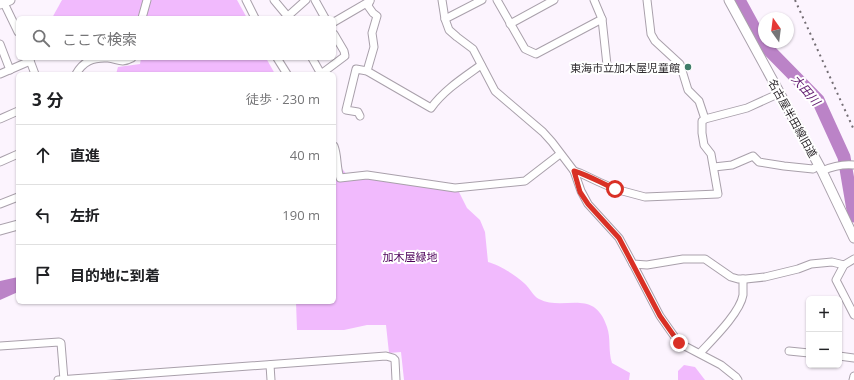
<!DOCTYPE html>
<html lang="ja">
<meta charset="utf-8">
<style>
body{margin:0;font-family:"Open Sans","Noto Sans JP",sans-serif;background:#f6f6f6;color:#202124}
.controls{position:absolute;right:12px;bottom:12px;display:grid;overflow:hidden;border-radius:6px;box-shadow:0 1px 3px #0004}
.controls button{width:36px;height:36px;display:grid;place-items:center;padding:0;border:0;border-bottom:1px solid #e0e0e0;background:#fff;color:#202124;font:20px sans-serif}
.compass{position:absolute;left:758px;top:12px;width:36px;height:36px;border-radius:50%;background:#fff;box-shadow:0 1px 3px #0004;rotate:346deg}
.stop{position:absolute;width:12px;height:12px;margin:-9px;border:3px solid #d93025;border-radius:50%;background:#fff}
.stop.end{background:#d93025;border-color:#fff;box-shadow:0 1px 4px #0008}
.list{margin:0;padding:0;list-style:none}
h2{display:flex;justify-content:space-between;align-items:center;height:52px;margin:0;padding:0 16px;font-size:17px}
h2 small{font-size:13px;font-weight:400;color:#757577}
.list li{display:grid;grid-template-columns:26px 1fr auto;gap:12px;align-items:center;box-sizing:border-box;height:60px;padding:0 16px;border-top:1px solid #e0e0e0}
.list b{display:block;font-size:15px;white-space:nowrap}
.list em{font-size:13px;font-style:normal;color:#757577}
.icon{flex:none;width:22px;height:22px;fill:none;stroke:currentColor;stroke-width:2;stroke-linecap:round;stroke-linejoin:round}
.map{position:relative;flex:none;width:854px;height:380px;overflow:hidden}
.search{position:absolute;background:#fff;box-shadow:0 1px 3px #0004;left:16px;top:16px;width:320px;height:44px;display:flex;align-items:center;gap:10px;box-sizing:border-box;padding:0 14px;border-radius:6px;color:#757577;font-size:15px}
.panel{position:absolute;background:#fff;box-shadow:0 1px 3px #0004;left:16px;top:72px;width:320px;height:232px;border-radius:6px}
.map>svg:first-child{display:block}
.green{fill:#f1bafd}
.water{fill:#bb83c7}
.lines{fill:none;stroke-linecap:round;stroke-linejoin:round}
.river{stroke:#bb83c7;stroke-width:13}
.minor-casing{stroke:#a9a0ab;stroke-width:9}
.tertiary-casing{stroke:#a9a0ab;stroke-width:11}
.minor{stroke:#fff;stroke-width:7}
.tertiary{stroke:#fff;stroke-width:9}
.rail{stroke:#736d73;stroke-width:2;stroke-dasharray:2 4;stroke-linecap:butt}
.route{stroke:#d93025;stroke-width:5}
.poi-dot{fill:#407d6a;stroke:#fff;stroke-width:1.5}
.labels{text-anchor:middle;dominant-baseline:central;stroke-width:4;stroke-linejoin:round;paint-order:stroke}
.poi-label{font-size:11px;fill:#2f2b2f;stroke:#fff;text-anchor:end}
.street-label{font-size:11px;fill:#2f2b2f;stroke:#fff}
.park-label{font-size:11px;fill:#4e035b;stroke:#fff}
.water-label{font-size:12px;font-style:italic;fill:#662274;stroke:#fff}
</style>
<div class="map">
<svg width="854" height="380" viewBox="0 0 854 380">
<rect width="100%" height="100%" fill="#fcf4fe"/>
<g class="green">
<path d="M 62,0 L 237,0 L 247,18 L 52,18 Z"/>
<path d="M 141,58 L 266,58 L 275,74 L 116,74 L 118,67 L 140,64 Z"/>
<path d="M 334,159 L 348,176 L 457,188 L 467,208 L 480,220 L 485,232 L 488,262 C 499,265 516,275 524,283 C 530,288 533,296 539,299 C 564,312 594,287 607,327 C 611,338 608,351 612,363 L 630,373 L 629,380 L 404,380 L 401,352 L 389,353 L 386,325 L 367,325 L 344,330 L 297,330 L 296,302 L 334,302 Z"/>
<path d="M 684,365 L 695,367 L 705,380 L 678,380 L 678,371 Z"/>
</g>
<path class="water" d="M 18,277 L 18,292 L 0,300 L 0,281 Z"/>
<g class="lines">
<path class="river" d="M 739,0 L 763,44 L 818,100 L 844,157 L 854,216"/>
<defs>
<g id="minor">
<path d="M 246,0 L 255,18"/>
<path d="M 274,0 L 289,18"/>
<path d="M 315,0 L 325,18"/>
<path d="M 442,0 L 445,19 L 449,30 L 457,37 L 473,49 L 495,91 L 543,132 L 552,142 L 574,171 L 581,191 L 588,204 L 619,238 L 633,264 L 647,265 L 683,259 L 705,259 L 731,277 L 738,279 L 746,279 L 765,277 L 798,269 L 811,264 L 832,262 L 844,265"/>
<path d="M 497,0 L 525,49 L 536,54 L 602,19 L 594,0"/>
<path d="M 4,3 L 18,32"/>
<path d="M 288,16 L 306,0"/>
<path d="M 142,18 L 147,0"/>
<path d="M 445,19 L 482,0"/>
<path d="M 602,19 L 607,65"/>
<path d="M 334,22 L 370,1"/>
<path d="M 510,24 L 554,0"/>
<path d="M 0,44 L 10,70"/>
<path d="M 29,58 L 35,74"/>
<path d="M 277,58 L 287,74"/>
<path d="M 312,58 L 321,74 L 345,56 L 344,51 L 334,34"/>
<path d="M 367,71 L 374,47 L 372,33 L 377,16 L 373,13 L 368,6 L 370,0"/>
<path d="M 0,74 L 30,61"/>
<path d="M 76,74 C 83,62 92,57 108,58 C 118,59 121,64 132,58"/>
<path d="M 360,116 L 358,112 L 346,110 L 356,69 L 367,71 L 431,108 C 444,90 463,78 481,65"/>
<path d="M 0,119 L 18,111"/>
<path d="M 705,119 L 747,108 L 780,93"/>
<path d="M 334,146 C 338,156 336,167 340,178 L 367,175 L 455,188 L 525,181 L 560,154"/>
<path d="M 0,162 L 18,154"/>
<path d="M 714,167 L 732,165 L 753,156 L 759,162 L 784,166 L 813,169 L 819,165"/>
<path d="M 574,171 L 580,173 L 599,182 L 615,189 L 645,197 L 718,194 L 711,154 L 704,145 L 702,133 L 702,121 L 705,119 L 699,101 L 688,90 L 680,64 L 655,41 L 651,34 L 647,0"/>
<path d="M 822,171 C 831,167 844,164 854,165"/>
<path d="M 0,204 L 18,197"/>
<path d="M 854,259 L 844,265 L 836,280 L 854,315"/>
<path d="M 633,264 L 660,316 L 679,343 L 721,365 L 736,377 L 738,380"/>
<path d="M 0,346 L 59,342 L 61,343 L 64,380"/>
<path d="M 789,351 L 809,353"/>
<path d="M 700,353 C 712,340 740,313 743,295 C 743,290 743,285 743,279"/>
<path d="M 839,356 L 854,358"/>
<path d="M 270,365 L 271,380"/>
<path d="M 58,380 L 386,356 L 393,358 L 395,360 L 396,380"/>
<path d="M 853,380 L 854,376"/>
</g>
<g id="tertiary">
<path d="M 729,0 L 822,171 L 854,238"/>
<path d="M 0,4 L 10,0"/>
<path d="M 0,230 L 18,225"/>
</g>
</defs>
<use href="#minor" class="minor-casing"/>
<use href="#tertiary" class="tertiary-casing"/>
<use href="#minor" class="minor"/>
<use href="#tertiary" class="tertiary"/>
<path class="rail" d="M 795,0 L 854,130"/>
</g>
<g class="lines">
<path class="route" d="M 615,189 C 601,183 588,175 574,171 L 580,192 L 588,204 L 619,238 L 660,316 L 679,343"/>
</g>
<circle class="poi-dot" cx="688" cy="67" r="4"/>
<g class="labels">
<g class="poi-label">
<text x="680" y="67">東海市立加木屋児童館</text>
</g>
<g class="street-label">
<text transform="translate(793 118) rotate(61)">名古屋半田線旧道</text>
</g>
<g class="park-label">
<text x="410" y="256">加木屋緑地</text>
</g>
<g class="water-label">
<text transform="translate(806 90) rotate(49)">大田川</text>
</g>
</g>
</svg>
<div class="controls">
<button>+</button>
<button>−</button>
</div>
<svg class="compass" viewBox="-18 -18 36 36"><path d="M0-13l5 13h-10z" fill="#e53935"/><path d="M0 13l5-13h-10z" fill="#757577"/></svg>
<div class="stop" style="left:615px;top:189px"></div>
<div class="stop end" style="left:679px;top:343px"></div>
<div class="search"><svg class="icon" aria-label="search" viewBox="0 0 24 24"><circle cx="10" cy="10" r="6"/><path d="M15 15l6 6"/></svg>ここで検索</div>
<section class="panel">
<h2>3 分<small>徒歩 · 230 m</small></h2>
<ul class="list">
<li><svg class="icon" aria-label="ahead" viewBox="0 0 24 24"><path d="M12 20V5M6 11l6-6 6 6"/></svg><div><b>直進</b></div><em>40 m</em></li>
<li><svg class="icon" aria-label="left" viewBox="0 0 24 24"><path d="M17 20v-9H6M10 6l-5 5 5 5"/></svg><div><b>左折</b></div><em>190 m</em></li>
<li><svg class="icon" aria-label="arrive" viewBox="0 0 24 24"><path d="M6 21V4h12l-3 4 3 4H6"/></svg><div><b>目的地に到着</b></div></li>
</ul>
</section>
</div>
